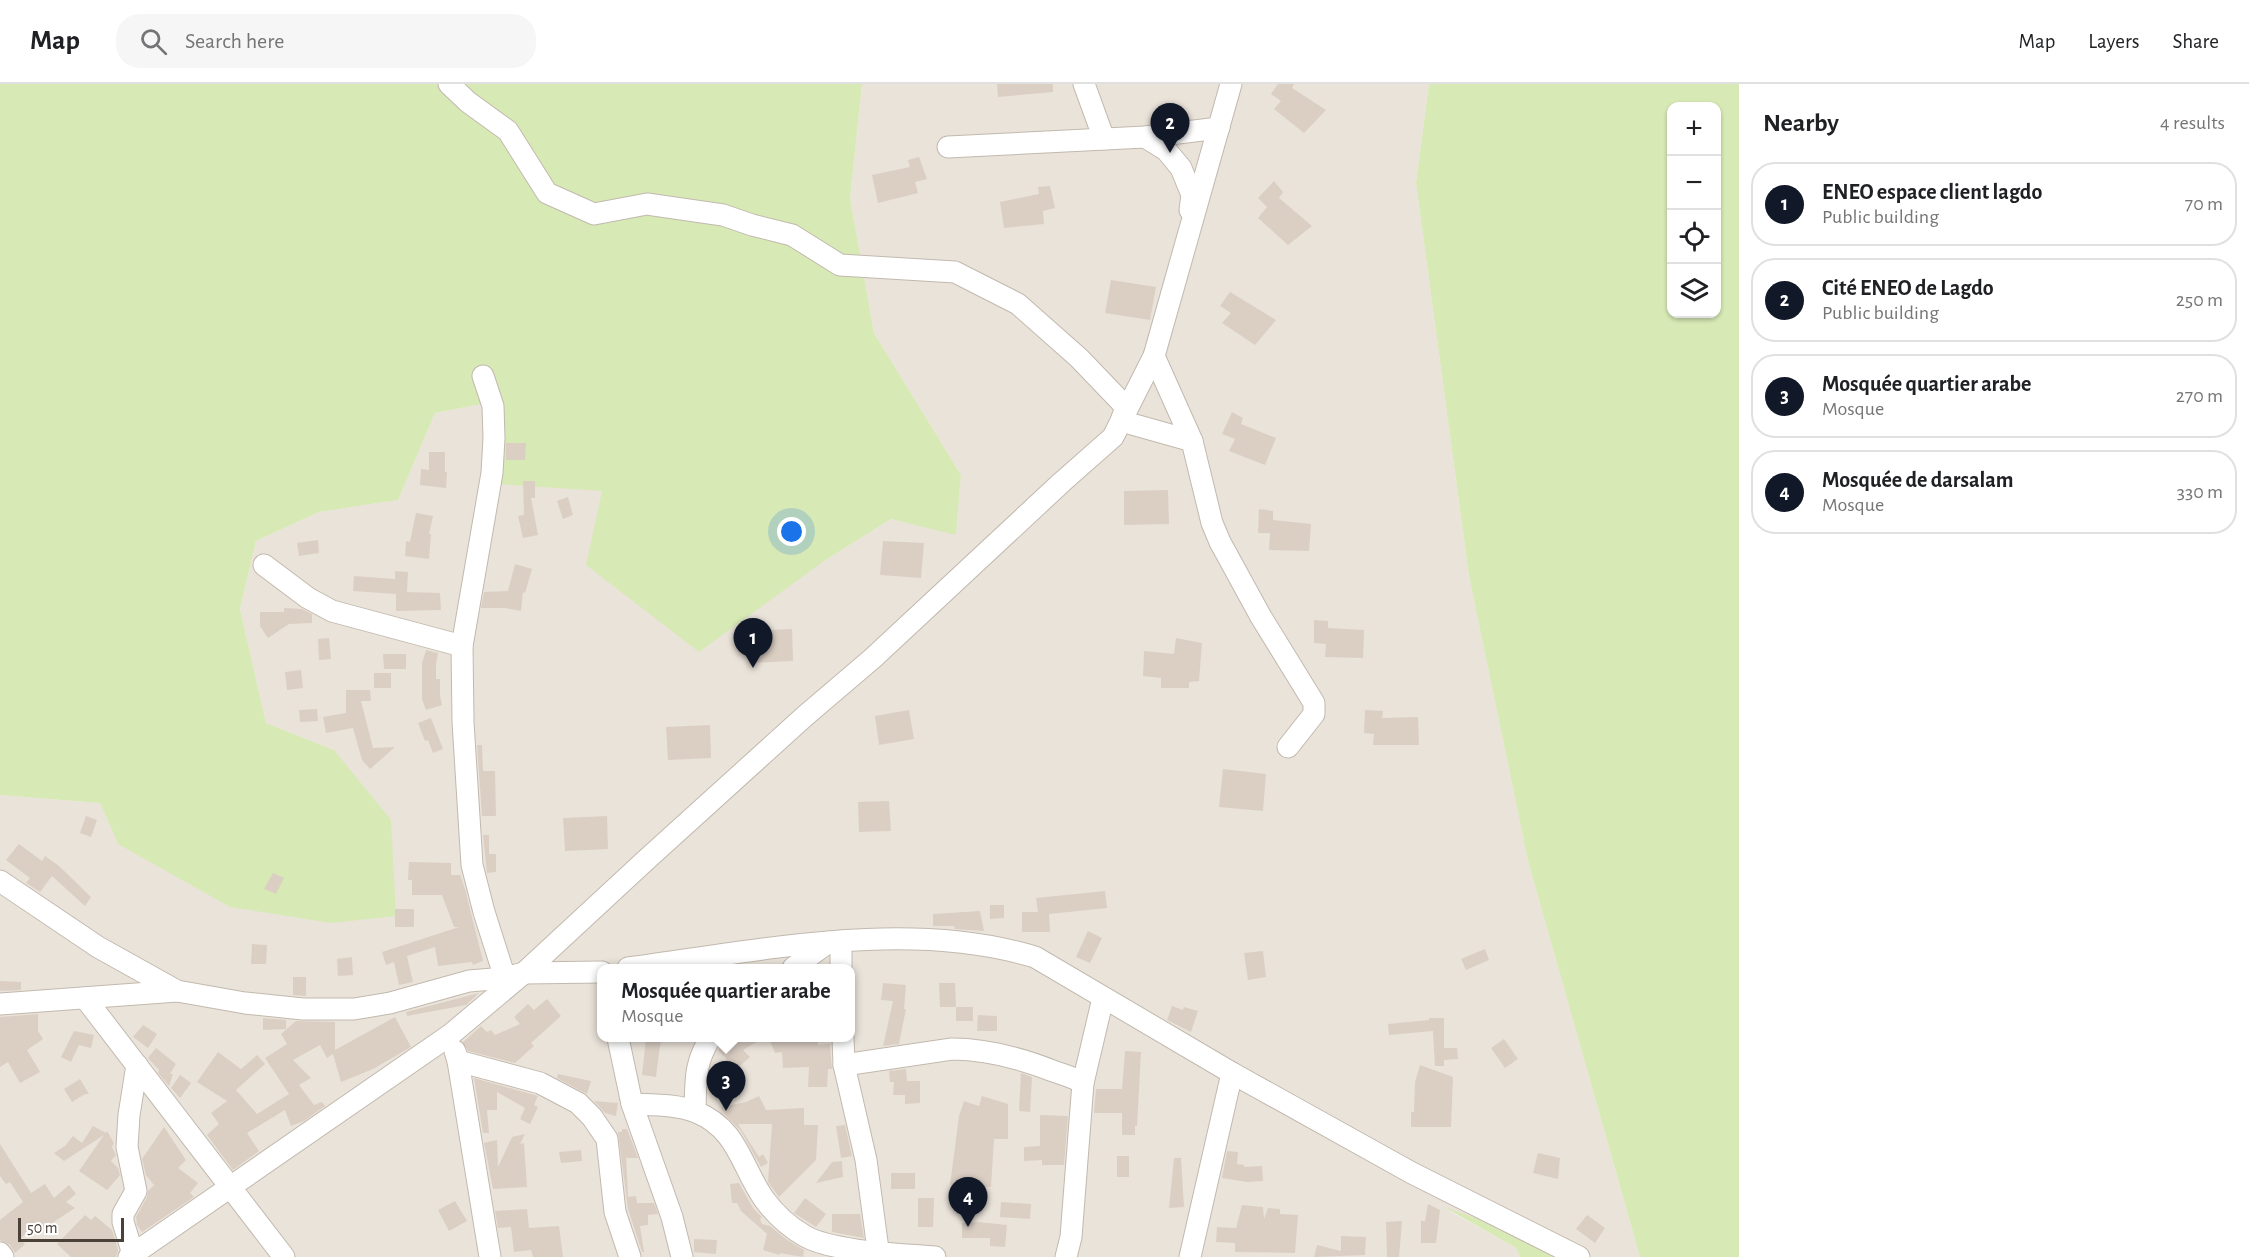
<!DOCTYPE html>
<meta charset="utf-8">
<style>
body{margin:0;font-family:"Alegreya Sans",sans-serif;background:#f6f6f6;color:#202124}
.controls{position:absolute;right:18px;top:18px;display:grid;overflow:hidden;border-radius:12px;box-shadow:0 2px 4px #0004}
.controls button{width:54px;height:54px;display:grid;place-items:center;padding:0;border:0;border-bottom:2px solid #e0e0e0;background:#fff;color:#202124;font:30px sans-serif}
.scale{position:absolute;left:18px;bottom:15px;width:106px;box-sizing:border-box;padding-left:6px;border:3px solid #4a4239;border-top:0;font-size:16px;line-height:21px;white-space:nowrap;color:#4a4239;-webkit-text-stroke:4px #fff;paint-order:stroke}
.you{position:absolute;left:792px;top:448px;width:21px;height:21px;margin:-15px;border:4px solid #fff;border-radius:50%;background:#1a73e8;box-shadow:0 0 0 9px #1a73e833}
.badge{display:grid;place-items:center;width:39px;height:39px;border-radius:50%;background:#111827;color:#fff;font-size:20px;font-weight:700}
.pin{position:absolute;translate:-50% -50px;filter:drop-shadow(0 2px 3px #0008)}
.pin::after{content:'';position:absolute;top:32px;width:21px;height:18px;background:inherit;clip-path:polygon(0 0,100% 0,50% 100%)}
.popup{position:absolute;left:597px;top:880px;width:258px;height:78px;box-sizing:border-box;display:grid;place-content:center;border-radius:12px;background:#fff;filter:drop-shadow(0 2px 4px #0005);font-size:20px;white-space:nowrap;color:#757577}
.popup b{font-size:22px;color:#202124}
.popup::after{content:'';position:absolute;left:50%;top:100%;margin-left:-12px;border:12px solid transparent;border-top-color:#fff}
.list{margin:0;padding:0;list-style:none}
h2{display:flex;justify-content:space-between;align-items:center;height:78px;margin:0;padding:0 24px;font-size:26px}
h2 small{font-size:20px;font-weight:400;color:#757577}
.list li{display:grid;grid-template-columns:39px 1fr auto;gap:18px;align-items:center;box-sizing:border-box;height:84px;margin:0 12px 12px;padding:0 12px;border:2px solid #e0e0e0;border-radius:24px}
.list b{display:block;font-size:22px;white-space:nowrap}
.list p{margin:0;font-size:20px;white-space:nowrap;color:#757577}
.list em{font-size:20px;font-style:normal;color:#757577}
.icon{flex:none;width:33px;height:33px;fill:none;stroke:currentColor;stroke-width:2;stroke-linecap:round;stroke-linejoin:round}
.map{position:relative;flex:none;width:1739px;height:1173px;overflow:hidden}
header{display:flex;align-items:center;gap:36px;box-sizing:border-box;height:84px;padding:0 30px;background:#fff;border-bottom:2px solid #e0e0e0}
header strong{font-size:28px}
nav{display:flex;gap:33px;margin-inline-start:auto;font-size:21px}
.search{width:420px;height:54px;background:#f6f6f6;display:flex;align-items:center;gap:15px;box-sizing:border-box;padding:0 21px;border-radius:24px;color:#757577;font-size:22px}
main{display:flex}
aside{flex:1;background:#fff}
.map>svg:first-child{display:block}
.residential{fill:#eae3da;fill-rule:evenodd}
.green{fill:#d7e9b5;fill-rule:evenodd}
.building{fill:#dbcfc4}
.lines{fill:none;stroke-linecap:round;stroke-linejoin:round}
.minor-casing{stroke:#c2b9ae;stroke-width:23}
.minor{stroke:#fff;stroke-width:21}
</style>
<header>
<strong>Map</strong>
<div class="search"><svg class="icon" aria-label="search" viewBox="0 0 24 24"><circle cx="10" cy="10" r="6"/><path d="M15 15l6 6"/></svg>Search here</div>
<nav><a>Map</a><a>Layers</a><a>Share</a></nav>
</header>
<main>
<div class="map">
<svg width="1739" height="1173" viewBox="0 0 1739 1173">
<rect width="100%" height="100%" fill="#f6f2ec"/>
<path class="residential" d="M 862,0 L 1429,0 L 1416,99 L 1469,492 L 1528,777 L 1640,1173 L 1588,1173 L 1448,1126 L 1516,1164 L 1520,1173 L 0,1173 L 0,711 L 100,719 L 118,760 L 334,666 L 266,639 L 240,525 L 256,457 L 319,428 L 398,416 L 435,329 L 497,317 L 602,407 L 824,477 L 891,435 L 956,450 L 961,391 L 874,249 L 850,114 ZM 602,884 L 850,884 L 850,954 L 602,954 Z"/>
<g class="green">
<path d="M 0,0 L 862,0 L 850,114 L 874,249 L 961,391 L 956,451 L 891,435 L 824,477 L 699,568 L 586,481 L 602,407 L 497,400 L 497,317 L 435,329 L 398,416 L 319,428 L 256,457 L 240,525 L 266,639 L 334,666 L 391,736 L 396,832 L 331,839 L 230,823 L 118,760 L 100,719 L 0,711 Z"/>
<path d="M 1429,0 L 1739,0 L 1739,1173 L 1640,1173 L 1528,777 L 1469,492 L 1416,99 ZM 1716,22 L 1716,230 L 1672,230 L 1672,22 Z"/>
<path d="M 1444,1123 L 1588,1173 L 1520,1173 L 1516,1164 Z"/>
</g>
<g class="building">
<path d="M 997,0 L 1053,0 L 1053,8 L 998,13 Z"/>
<path d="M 1278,0 L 1294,0 L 1292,4 L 1326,26 L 1304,49 L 1274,25 L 1281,17 L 1271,10 Z"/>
<path d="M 919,73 L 927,95 L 915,98 L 918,109 L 878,119 L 872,91 L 910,83 L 908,76 Z"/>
<path d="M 1274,97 L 1283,108 L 1279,114 L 1312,142 L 1288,161 L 1258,134 L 1267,123 L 1258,114 Z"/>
<path d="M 1050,102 L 1055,124 L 1043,127 L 1044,140 L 1004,144 L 1000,118 L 1039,110 L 1038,103 Z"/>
<path d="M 1111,196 L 1156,203 L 1150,236 L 1105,229 Z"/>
<path d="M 1230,208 L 1276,236 L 1255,261 L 1222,239 L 1231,229 L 1220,222 Z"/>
<path d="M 1232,328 L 1243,334 L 1241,340 L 1276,354 L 1265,381 L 1229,367 L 1235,355 L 1222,350 Z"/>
<path d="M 506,359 L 526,359 L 525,376 L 506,376 Z"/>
<path d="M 429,368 L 445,368 L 445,388 L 447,388 L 446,404 L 420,401 L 421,385 L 429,386 Z"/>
<path d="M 523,397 L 535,397 L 535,414 L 531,414 L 538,451 L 523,454 L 518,432 L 524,431 Z"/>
<path d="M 1168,406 L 1169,440 L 1124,441 L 1124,407 Z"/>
<path d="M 568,413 L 573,431 L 563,435 L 557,417 Z"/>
<path d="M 1259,425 L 1273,427 L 1273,436 L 1311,440 L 1309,467 L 1269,466 L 1270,449 L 1258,449 Z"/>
<path d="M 416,429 L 433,432 L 429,450 L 431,450 L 429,475 L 405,472 L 406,457 L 410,458 Z"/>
<path d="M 318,456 L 319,469 L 299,472 L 297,459 Z"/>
<path d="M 883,457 L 924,459 L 921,494 L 880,491 Z"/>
<path d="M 515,480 L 532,485 L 525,509 L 523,508 L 521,527 L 505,524 L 481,524 L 484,508 L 508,507 Z"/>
<path d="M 395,487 L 408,488 L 407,508 L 440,509 L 441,526 L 396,527 L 396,510 L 353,507 L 354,492 L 395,495 Z"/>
<path d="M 284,524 L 302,525 L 312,530 L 312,539 L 289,540 L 268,554 L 260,542 L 260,528 L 284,528 Z"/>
<path d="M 1314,536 L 1328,537 L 1328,544 L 1364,546 L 1363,574 L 1325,573 L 1326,560 L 1314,559 Z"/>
<path d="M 792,545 L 793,577 L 750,579 L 748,547 Z"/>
<path d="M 329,554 L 331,575 L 319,576 L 318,555 Z"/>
<path d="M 1176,554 L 1202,559 L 1199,597 L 1189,598 L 1189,604 L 1161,604 L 1161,594 L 1143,592 L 1144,567 L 1174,570 Z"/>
<path d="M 426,566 L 438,569 L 436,580 L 436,595 L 440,595 L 440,612 L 442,621 L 426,626 L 422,615 L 422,579 Z"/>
<path d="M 383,570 L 406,570 L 406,585 L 384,585 Z"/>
<path d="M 301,586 L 303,604 L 287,606 L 285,588 Z"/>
<rect x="374" y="589" width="17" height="15"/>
<path d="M 346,606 L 370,606 L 371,617 L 361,617 L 373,664 L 395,663 L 370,685 L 362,676 L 353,644 L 326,649 L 323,633 L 346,629 Z"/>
<path d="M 317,625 L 318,637 L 300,638 L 299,626 Z"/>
<path d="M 909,626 L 914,655 L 879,661 L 875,632 Z"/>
<path d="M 1365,626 L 1383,627 L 1382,634 L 1418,633 L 1419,661 L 1373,661 L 1374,650 L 1364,649 Z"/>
<path d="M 431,634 L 443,665 L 433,669 L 428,656 L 425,657 L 418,639 Z"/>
<path d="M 710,641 L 711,674 L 668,676 L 666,643 Z"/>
<path d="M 477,661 L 482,661 L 483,687 L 495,687 L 496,732 L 482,732 Z"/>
<path d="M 1223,685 L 1266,690 L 1263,727 L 1219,723 Z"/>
<path d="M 889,717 L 891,747 L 859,748 L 858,718 Z"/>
<path d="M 86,732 L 97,736 L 91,753 L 80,749 Z"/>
<path d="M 607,732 L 608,765 L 565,767 L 563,734 Z"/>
<path d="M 483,751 L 489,751 L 489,770 L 496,770 L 496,788 L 487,789 Z"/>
<path d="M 19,760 L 42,777 L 45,772 L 59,782 L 91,813 L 85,822 L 52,792 L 40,808 L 26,799 L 30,794 L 6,776 Z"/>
<path d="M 409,778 L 451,779 L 451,791 L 460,791 L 465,805 L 483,877 L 473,881 L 472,878 L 438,882 L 435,863 L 407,872 L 413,898 L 399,901 L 394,878 L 386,881 L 382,868 L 459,843 L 454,843 L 442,811 L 412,811 L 412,796 L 408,796 Z"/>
<path d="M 273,789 L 284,794 L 276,810 L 264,805 Z"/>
<path d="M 1105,807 L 1107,824 L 1049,830 L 1050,848 L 1022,848 L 1022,828 L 1038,828 L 1036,814 Z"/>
<path d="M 990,821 L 1004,821 L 1004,834 L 990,835 Z"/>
<rect x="395" y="825" width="19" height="18"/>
<path d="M 980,827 L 984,847 L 955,845 L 954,842 L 933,842 L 933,830 Z"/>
<path d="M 1088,847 L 1102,854 L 1090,879 L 1076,873 Z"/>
<path d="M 252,860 L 267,861 L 266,880 L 251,880 Z"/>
<path d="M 1485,865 L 1489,876 L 1466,886 L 1461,875 Z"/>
<path d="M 1263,867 L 1266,893 L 1248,896 L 1244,869 Z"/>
<path d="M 352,873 L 353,891 L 338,892 L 337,875 Z"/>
<path d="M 293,893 L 306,893 L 306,912 L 293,911 Z"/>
<path d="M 0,897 L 21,898 L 21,906 L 0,907 Z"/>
<path d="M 883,899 L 906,901 L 904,925 L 906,925 L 899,960 L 883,962 L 893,917 L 881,916 Z"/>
<path d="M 939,899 L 955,899 L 956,923 L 940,923 Z"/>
<path d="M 479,909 L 466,921 L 407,932 L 406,928 Z"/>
<path d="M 547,915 L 561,932 L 531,959 L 534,962 L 515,979 L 468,967 L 463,958 L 481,942 L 487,948 L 491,946 L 495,951 L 520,940 L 514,933 L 528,920 L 534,926 Z"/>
<path d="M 1172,922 L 1183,926 L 1184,923 L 1198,927 L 1191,948 L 1167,936 Z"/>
<rect x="956" y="923" width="17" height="14"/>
<path d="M 38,930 L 38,947 L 43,955 L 27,966 L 40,988 L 20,999 L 8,978 L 0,983 L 0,933 Z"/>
<path d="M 978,931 L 997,932 L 997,947 L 977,947 Z"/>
<path d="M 395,933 L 411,963 L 373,985 L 341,998 L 333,970 L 327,974 L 320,961 L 293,976 L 311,994 L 299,1001 L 314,1021 L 322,1018 L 325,1022 L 304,1037 L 291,1042 L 285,1026 L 247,1049 L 259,1067 L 233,1086 L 207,1051 L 219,1040 L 211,1029 L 227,1017 L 197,998 L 218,968 L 241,985 L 257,971 L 265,980 L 236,1006 L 257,1030 L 289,1010 L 265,974 L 287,960 L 281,950 L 296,937 L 335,938 L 335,966 Z"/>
<path d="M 263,934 L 286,936 L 286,945 L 263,946 Z"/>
<path d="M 1429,934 L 1444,934 L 1444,964 L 1457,964 L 1458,975 L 1444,976 L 1444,982 L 1435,982 L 1433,947 L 1389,951 L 1388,940 L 1429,936 Z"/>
<path d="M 143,941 L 157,950 L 148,964 L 133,953 Z"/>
<path d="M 74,947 L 94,951 L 91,964 L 79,961 L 71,978 L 61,973 Z"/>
<path d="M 646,954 L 661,954 L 656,993 L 642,991 Z"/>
<path d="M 723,954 L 763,954 L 743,966 L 750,973 L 726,994 L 719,983 L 727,975 L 718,966 Z"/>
<path d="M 769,954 L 818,954 L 818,961 L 830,960 L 832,985 L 828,985 L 827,1003 L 808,1003 L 809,983 L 783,984 L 782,968 L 775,969 Z"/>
<path d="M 1504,955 L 1518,975 L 1505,984 L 1491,964 Z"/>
<path d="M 156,964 L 176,980 L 170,990 L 173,990 L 169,1002 L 158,989 L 159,986 L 148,974 Z"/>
<path d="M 1125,967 L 1141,968 L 1137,1042 L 1135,1042 L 1135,1051 L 1122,1051 L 1122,1029 L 1094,1029 L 1096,1005 L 1122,1005 Z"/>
<path d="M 1420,981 L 1453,993 L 1451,1043 L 1411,1043 L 1411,1028 L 1414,1028 L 1415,998 Z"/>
<path d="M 906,985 L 907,997 L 920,997 L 920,1019 L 905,1020 L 905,1011 L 893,1011 L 894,998 L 890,998 L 889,987 Z"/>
<path d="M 1021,989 L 1032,993 L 1030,1028 L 1019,1027 Z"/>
<path d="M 558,990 L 591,997 L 587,1010 L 557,994 Z"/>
<path d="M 180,991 L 191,999 L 180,1014 L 171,1004 Z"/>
<path d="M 474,994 L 538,1012 L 534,1021 L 538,1023 L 530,1040 L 520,1035 L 525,1024 L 497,1008 L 497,1026 L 487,1026 L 489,1049 L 483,1049 Z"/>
<path d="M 80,995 L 89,1010 L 85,1010 L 72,1018 L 64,1005 Z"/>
<path d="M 759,1012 L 766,1026 L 804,1024 L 804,1041 L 818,1041 L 816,1076 L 779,1113 L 768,1098 L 772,1040 L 738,1040 L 759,1073 L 763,1070 L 768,1079 L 761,1083 L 741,1047 L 725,1031 L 721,1023 L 746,1018 Z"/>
<path d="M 982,1012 L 1008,1020 L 1008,1055 L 994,1055 L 991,1103 L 950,1101 L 959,1032 L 964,1017 L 979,1022 Z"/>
<path d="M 594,1017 L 618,1019 L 616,1032 L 605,1029 Z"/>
<path d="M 1040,1031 L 1068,1032 L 1064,1081 L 1042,1081 L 1042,1076 L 1024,1077 L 1024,1063 L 1040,1062 Z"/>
<path d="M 845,1041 L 852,1072 L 841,1074 L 836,1042 Z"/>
<path d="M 93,1042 L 106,1049 L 107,1047 L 114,1059 L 112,1063 L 116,1071 L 111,1077 L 118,1084 L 120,1091 L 107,1106 L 79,1087 L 104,1051 L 64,1077 L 54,1069 L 65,1062 L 73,1052 L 82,1059 Z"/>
<path d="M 164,1043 L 186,1076 L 178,1084 L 198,1099 L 190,1109 L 194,1113 L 142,1148 L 137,1141 L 136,1133 L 147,1113 L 148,1107 L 154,1101 L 146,1091 L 142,1075 Z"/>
<path d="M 622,1045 L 627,1045 L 638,1074 L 627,1074 L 626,1072 L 628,1113 L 636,1112 L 637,1119 L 654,1119 L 658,1130 L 648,1131 L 648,1141 L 640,1142 L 644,1168 L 642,1168 L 628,1125 L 618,1048 L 622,1048 Z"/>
<path d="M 525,1050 L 520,1060 L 524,1059 L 527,1103 L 493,1105 L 484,1059 L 497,1056 L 498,1083 L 512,1053 Z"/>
<path d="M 0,1060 L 31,1109 L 45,1100 L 54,1114 L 69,1101 L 76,1110 L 66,1118 L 75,1124 L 43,1145 L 38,1138 L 20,1155 L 25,1160 L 15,1169 L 10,1161 L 0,1156 L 0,1136 L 23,1118 L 10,1098 L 6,1100 L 0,1092 Z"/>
<path d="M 581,1066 L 582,1077 L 561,1079 L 559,1068 Z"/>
<path d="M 1227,1067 L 1238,1068 L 1237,1080 L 1244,1081 L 1244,1083 L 1262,1082 L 1263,1097 L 1247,1098 L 1222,1094 Z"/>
<path d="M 1538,1069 L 1560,1074 L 1558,1095 L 1533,1089 Z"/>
<rect x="1117" y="1072" width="12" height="21"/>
<path d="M 1174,1074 L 1181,1074 L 1184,1123 L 1169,1124 Z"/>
<path d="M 842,1077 L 843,1093 L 816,1099 L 832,1078 Z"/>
<rect x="891" y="1089" width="24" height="16"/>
<path d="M 739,1099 L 753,1124 L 762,1133 L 760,1135 L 762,1140 L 770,1142 L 786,1155 L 804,1166 L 803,1173 L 780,1169 L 779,1171 L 763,1166 L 767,1150 L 741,1127 L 737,1119 L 732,1119 L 730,1100 Z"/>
<path d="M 805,1114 L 826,1130 L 816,1143 L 794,1129 Z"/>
<path d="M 918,1114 L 934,1114 L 933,1143 L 918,1143 Z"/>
<path d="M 455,1117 L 467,1137 L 449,1147 L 438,1126 Z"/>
<path d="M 1001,1118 L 1031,1120 L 1030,1135 L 1000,1133 Z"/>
<path d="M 1428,1120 L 1440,1126 L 1436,1159 L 1421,1159 L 1421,1137 L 1425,1137 Z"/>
<path d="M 1242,1121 L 1263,1123 L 1264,1135 L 1268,1124 L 1280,1125 L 1280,1130 L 1298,1131 L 1295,1169 L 1235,1168 L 1235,1159 L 1216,1158 L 1217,1143 L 1236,1144 Z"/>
<path d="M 527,1125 L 529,1144 L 559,1142 L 563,1173 L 533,1173 L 531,1166 L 514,1168 L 511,1143 L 498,1144 L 495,1127 Z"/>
<path d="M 832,1130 L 860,1130 L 864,1154 L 832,1148 Z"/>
<path d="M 85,1131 L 91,1136 L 95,1132 L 112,1146 L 118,1166 L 116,1173 L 71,1173 L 57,1160 Z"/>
<path d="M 1587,1131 L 1605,1144 L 1595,1159 L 1576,1145 Z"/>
<path d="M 1402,1137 L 1399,1173 L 1387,1173 L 1386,1138 Z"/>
<path d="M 978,1138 L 1007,1141 L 1005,1163 L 990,1162 L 990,1154 L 962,1154 L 962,1139 Z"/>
<path d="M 1341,1152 L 1366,1153 L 1365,1171 L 1314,1173 L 1317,1161 L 1341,1167 Z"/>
<path d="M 694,1155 L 717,1156 L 716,1170 L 694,1168 Z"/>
</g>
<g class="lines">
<defs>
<g id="minor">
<path d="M 449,0 L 468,18 L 508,47 L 547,109 L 594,130 L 647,120 L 723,131 L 752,141 L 792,151 L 840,181 L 955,188 L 1018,220 L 1079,274 L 1126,323 L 1121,337 L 1192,357"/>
<path d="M 1084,0 L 1104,55"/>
<path d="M 1145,53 L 1166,66 L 1181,84 L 1192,111 L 1190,126"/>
<path d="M 948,63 L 1145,53 L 1219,44"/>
<path d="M 1154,272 L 1192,357 L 1212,439 L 1220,458 L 1261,533 L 1314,619 L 1314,630 L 1288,663"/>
<path d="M 483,292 L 493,322 L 494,354 L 492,389 L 462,562 L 463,638 L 472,781 L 484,828 L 505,894"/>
<path d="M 264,481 L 308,514 L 332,527 L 462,562"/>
<path d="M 0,797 L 98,863 L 177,907"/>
<path d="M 841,857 L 841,884"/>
<path d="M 628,884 C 759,867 906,834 1035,873 L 1232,989 L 1412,1089 L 1579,1173"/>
<path d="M 793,884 L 829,858"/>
<path d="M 85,914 L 284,1173"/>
<path d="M 0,920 L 177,907 L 245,919 L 303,925 L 354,925 L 390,919 L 469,897 L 505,894 L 524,889 L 602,888"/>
<path d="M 618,954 L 632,1020 L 672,1133 L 682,1173"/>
<path d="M 843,954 L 844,981 L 866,1076 L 879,1173"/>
<path d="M 455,967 L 458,977 L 490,1173"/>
<path d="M 458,977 L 540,999 L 578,1019 L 592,1033 L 607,1055 L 615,1128 L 630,1173"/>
<path d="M 844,981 L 952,965 C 987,965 1020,974 1053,987 C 1064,991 1073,993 1083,999"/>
<path d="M 632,1020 C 653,1021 676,1020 696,1028 C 738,1045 741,1082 764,1115 C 775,1130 789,1143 805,1152 C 833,1168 901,1170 935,1173"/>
<path d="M 695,1027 C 696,996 694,981 710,954"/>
<path d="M 0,1169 L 3,1173"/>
<path d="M 133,1170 L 123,1138 L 123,1130 L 136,1107 L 127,1063 L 129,1031 L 137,981"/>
<path d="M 129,1173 L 450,951 L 524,889 L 646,776 L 805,632 L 873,574 L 1062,398 L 1113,353 L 1154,272 L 1231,0"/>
<path d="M 1066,1173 L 1071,1153 L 1083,999 L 1103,914"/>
<path d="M 1190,1173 L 1232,989"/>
</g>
</defs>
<use href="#minor" class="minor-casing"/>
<use href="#minor" class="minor"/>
</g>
</svg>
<div class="controls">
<button>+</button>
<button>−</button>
<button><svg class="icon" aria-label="locate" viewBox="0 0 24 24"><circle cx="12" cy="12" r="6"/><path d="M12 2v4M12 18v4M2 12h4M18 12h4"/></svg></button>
<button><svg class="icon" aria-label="layers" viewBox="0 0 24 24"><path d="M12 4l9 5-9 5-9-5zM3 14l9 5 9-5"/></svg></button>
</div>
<div class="scale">50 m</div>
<div class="you"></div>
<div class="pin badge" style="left:753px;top:584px">1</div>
<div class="pin badge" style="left:1170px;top:69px">2</div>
<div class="pin badge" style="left:726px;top:1027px">3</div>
<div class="popup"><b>Mosquée quartier arabe</b>Mosque</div>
<div class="pin badge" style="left:968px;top:1143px">4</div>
</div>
<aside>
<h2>Nearby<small>4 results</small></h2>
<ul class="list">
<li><span class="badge">1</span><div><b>ENEO espace client lagdo</b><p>Public building</p></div><em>70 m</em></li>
<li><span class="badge">2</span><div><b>Cité ENEO de Lagdo</b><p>Public building</p></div><em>250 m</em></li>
<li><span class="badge">3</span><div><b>Mosquée quartier arabe</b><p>Mosque</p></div><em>270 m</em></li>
<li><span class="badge">4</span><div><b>Mosquée de darsalam</b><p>Mosque</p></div><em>330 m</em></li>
</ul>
</aside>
</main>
